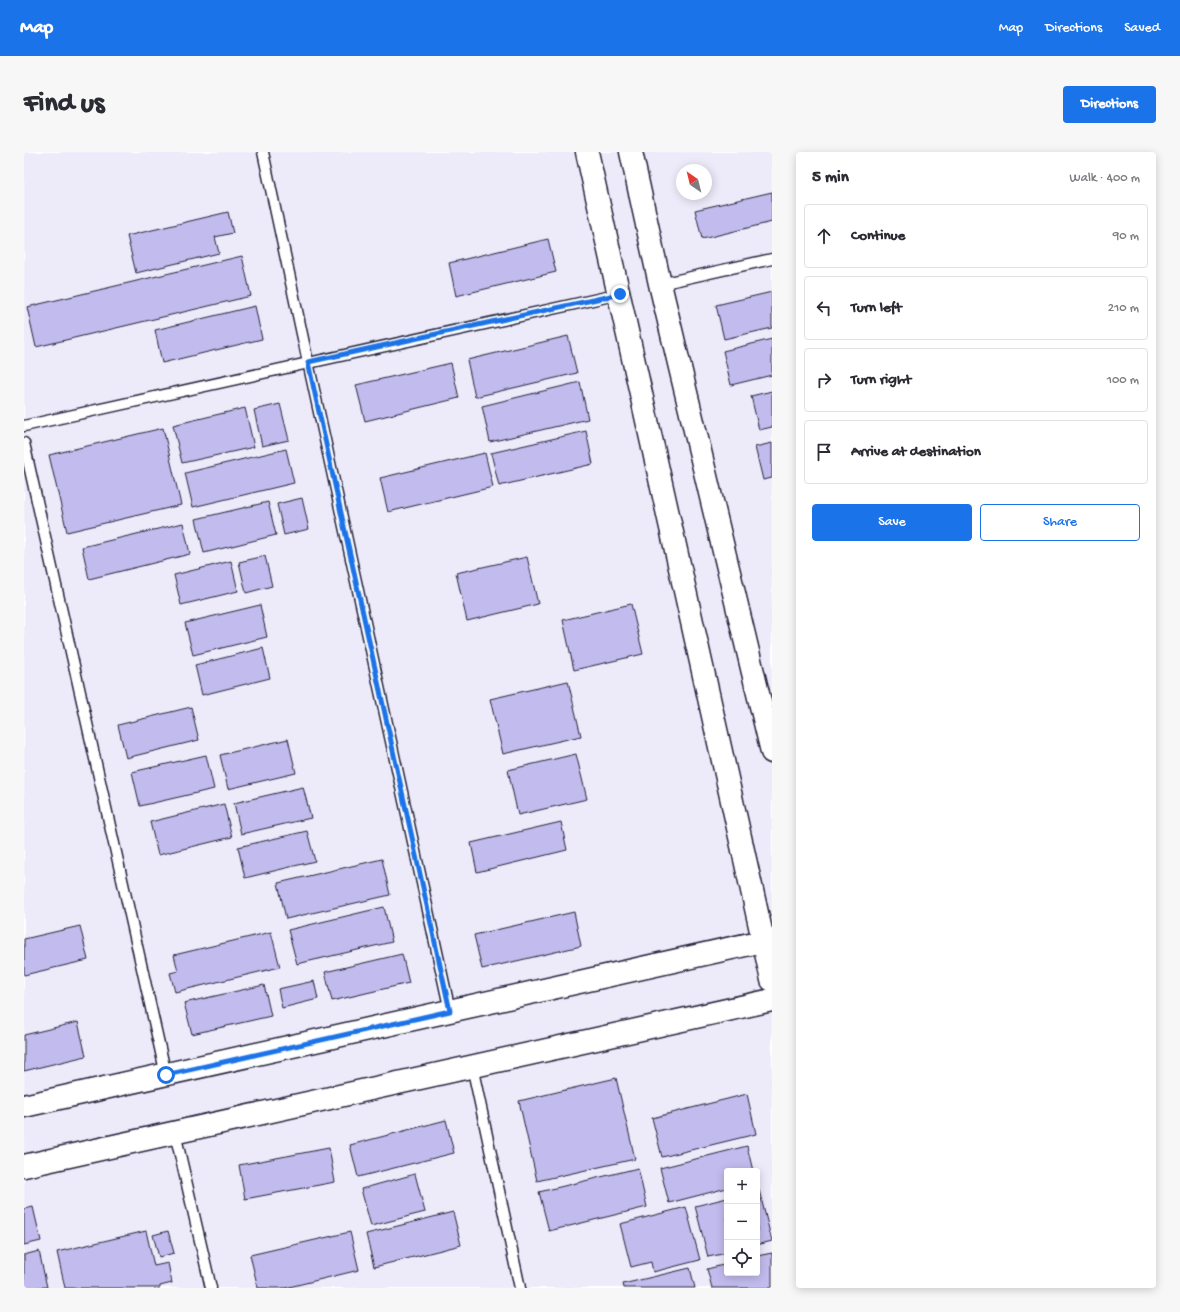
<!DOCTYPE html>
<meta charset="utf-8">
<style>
body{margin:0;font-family:"Gochi Hand",sans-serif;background:#f7f7f7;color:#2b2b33}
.controls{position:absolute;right:12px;bottom:12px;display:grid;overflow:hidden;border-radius:4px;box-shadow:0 2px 10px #0003}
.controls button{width:36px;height:36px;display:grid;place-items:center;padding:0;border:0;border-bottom:1px solid #e1e1e2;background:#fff;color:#2b2b33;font:20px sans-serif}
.compass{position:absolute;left:652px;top:12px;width:36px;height:36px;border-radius:50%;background:#fff;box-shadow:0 2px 10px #0003;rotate:325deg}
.stop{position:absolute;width:12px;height:12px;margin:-9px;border:3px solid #1a73e8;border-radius:50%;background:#fff}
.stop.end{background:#1a73e8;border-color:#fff;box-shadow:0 1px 4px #0008}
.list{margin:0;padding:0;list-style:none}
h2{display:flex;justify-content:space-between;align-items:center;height:52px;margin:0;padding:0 16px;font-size:17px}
h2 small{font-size:13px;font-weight:400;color:#7c7c81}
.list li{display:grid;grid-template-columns:26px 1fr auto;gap:12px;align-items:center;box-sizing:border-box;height:64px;margin:0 8px 8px;padding:0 8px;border:1px solid #e1e1e2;border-radius:4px}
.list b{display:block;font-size:15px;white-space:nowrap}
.list em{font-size:13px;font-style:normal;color:#7c7c81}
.actions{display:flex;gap:8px;padding:12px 16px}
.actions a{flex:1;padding:9px 0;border:1px solid #1a73e8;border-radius:4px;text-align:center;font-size:14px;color:#1a73e8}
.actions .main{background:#1a73e8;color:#fff}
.icon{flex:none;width:22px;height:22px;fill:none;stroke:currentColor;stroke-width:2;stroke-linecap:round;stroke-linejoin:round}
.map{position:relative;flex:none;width:748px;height:1136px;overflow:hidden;border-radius:4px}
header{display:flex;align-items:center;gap:24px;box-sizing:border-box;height:56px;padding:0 20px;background:#1a73e8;color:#fff}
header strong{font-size:19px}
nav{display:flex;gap:22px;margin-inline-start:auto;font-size:14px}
.intro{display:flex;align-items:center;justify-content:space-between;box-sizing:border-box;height:96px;padding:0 24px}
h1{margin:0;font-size:28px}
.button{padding:10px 18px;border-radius:4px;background:#1a73e8;color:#fff;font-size:14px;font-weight:700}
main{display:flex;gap:24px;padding:0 24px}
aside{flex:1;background:#fff;border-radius:4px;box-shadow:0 2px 10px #0003}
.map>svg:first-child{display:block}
.built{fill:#edebfa;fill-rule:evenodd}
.building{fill:#c2bbed;stroke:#22223b}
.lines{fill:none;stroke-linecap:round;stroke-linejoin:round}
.service-casing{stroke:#22223b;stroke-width:13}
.tertiary-casing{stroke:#22223b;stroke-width:25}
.service{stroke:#fff;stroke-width:10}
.tertiary{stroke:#fff;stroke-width:22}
.route{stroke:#1a73e8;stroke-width:5}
</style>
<header>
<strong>Map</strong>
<nav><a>Map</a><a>Directions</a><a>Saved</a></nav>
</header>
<div class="intro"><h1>Find us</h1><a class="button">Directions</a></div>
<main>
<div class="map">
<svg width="748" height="1136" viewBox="0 0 748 1136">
<rect width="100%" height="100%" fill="#fff"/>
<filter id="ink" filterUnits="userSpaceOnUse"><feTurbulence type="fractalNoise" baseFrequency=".025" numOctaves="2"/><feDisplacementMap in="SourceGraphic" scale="8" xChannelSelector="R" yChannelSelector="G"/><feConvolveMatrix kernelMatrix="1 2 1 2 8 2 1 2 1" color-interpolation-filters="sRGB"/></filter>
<g filter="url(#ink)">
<path class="built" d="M 0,0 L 748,0 L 748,1136 L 0,1136 ZM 658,18 L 682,18 L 682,42 L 658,42 ZM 703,1019 L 733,1019 L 733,1121 L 703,1121 Z"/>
<g class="building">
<path d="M 748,40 L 748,70 L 678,87 L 671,58 Z"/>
<path d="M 204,60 L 209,81 L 191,85 L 195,101 L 112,121 L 103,84 Z"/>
<path d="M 524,87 L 532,120 L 432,144 L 425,111 Z"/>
<path d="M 218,104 L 227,144 L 12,195 L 3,155 Z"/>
<path d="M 748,140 L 748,176 L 700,187 L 692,153 Z"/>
<path d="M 231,154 L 238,187 L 138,211 L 131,178 Z"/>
<path d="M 544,184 L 553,221 L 451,245 L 443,208 Z"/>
<path d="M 748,187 L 748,223 L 707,233 L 699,199 Z"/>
<path d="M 427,211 L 435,246 L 341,269 L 332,233 Z"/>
<path d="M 556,230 L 564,267 L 466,290 L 458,254 Z"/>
<path d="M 748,239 L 748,275 L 735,278 L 727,244 Z"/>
<path d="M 256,252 L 265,288 L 238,294 L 230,258 Z"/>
<path d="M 221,256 L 230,295 L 158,311 L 149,273 Z"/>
<path d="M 139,276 L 157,353 L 43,380 L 25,303 Z"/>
<path d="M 562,279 L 569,312 L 475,334 L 467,301 Z"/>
<path d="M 748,291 L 748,326 L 739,328 L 731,295 Z"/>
<path d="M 262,297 L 270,331 L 169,355 L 161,321 Z"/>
<path d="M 461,301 L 469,335 L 364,360 L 356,326 Z"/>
<path d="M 278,346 L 285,377 L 260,383 L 253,352 Z"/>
<path d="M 244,350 L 252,383 L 180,401 L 172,367 Z"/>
<path d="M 159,371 L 166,402 L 65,427 L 58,395 Z"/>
<path d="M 241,404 L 248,434 L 222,441 L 215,410 Z"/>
<path d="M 503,405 L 514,452 L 443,469 L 432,421 Z"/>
<path d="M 207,409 L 214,439 L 157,453 L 150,423 Z"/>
<path d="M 607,452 L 619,502 L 550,518 L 539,468 Z"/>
<path d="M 236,453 L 243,485 L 169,503 L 161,471 Z"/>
<path d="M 239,496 L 246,526 L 178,543 L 171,513 Z"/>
<path d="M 544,529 L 557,584 L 479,602 L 466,547 Z"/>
<path d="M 167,555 L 175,588 L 102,606 L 94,573 Z"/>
<path d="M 264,587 L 272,621 L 204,637 L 196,603 Z"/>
<path d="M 552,602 L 563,647 L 494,663 L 484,618 Z"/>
<path d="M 182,603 L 190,637 L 116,654 L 108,620 Z"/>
<path d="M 279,635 L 287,666 L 217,682 L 210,651 Z"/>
<path d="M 200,652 L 208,685 L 134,703 L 126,670 Z"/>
<path d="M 537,670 L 543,698 L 453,720 L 447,691 Z"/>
<path d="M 283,679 L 291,709 L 221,726 L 214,695 Z"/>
<path d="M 358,707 L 366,743 L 262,767 L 254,731 Z"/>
<path d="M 360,755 L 368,790 L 273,812 L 264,778 Z"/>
<path d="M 550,760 L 557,794 L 458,817 L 450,783 Z"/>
<path d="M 56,774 L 64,808 L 0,823 L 0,787 Z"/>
<path d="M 247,780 L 256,815 L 151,840 L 146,821 L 154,819 L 150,803 Z"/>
<path d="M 378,802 L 385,831 L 308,849 L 301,820 Z"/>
<path d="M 290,829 L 294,847 L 258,856 L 254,837 Z"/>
<path d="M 240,833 L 247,864 L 168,882 L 160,851 Z"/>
<path d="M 54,870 L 62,904 L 0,919 L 0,883 Z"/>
<path d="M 592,926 L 611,1007 L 513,1029 L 495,949 Z"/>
<path d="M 723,942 L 732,982 L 638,1005 L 628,966 Z"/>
<path d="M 422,968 L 430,1001 L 334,1025 L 326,993 Z"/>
<path d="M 723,994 L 729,1019 L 703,1019 L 703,1036 L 645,1051 L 636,1016 Z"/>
<path d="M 305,996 L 311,1030 L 221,1047 L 215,1013 Z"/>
<path d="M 614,1016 L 623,1055 L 525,1079 L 515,1040 Z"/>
<path d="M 391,1022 L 401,1060 L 347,1074 L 337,1037 Z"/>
<path d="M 733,1038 L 735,1038 L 748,1089 L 733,1093 Z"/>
<path d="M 703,1046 L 703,1101 L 684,1105 L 671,1054 Z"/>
<path d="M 9,1055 L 17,1089 L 0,1093 L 0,1057 Z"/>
<path d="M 662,1055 L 676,1108 L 629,1120 L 627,1110 L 607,1115 L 596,1072 Z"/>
<path d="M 429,1060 L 437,1093 L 350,1115 L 342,1082 Z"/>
<path d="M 122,1079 L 130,1114 L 144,1111 L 148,1131 L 136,1134 L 136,1136 L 41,1136 L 33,1100 Z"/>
<path d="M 144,1079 L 150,1101 L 135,1105 L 129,1083 Z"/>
<path d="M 326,1080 L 335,1118 L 261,1136 L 234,1136 L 226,1103 Z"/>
<path d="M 15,1099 L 23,1135 L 0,1136 L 0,1103 Z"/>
<path d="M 748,1101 L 748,1136 L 688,1136 L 683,1117 L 703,1112 L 703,1121 L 733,1121 L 733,1104 Z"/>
<path d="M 666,1116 L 671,1136 L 600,1136 L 599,1132 Z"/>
</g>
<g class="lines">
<defs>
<g id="service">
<path d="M 239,0 L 284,210 L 426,859"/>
<path d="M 636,132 L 748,107"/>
<path d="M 0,274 L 596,142"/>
<path d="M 0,291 L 142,923"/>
<path d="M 448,914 L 496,1136"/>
<path d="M 151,981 L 187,1136"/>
</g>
<g id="tertiary">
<path d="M 563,0 L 748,828"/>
<path d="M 607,0 L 636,132 L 748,600"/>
<path d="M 0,954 L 748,787"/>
<path d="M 0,1014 L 748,848"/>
</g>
</defs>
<use href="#service" class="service-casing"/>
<use href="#tertiary" class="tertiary-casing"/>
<use href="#service" class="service"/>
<use href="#tertiary" class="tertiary"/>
</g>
</g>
<g class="lines" filter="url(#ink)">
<path class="route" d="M 142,923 L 426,859 L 284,210 L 596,142"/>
</g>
</svg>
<div class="controls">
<button>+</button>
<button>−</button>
<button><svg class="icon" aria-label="locate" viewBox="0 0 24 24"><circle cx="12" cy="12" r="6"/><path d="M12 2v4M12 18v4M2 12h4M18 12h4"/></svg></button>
</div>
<svg class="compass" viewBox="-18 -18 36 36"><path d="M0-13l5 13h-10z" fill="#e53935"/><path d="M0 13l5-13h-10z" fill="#7c7c81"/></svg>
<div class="stop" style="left:142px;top:923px"></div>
<div class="stop end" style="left:596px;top:142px"></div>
</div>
<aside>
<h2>5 min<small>Walk · 400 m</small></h2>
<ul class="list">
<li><svg class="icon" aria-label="ahead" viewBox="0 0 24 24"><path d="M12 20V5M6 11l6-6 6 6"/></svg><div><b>Continue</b></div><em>90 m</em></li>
<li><svg class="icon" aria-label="left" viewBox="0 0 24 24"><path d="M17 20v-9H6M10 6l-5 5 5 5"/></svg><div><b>Turn left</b></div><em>210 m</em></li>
<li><svg class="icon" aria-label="right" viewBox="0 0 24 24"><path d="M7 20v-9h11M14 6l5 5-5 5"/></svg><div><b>Turn right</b></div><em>100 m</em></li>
<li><svg class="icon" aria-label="arrive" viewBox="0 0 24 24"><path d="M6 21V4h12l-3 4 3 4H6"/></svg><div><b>Arrive at destination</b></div></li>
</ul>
<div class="actions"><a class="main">Save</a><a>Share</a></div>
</aside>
</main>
